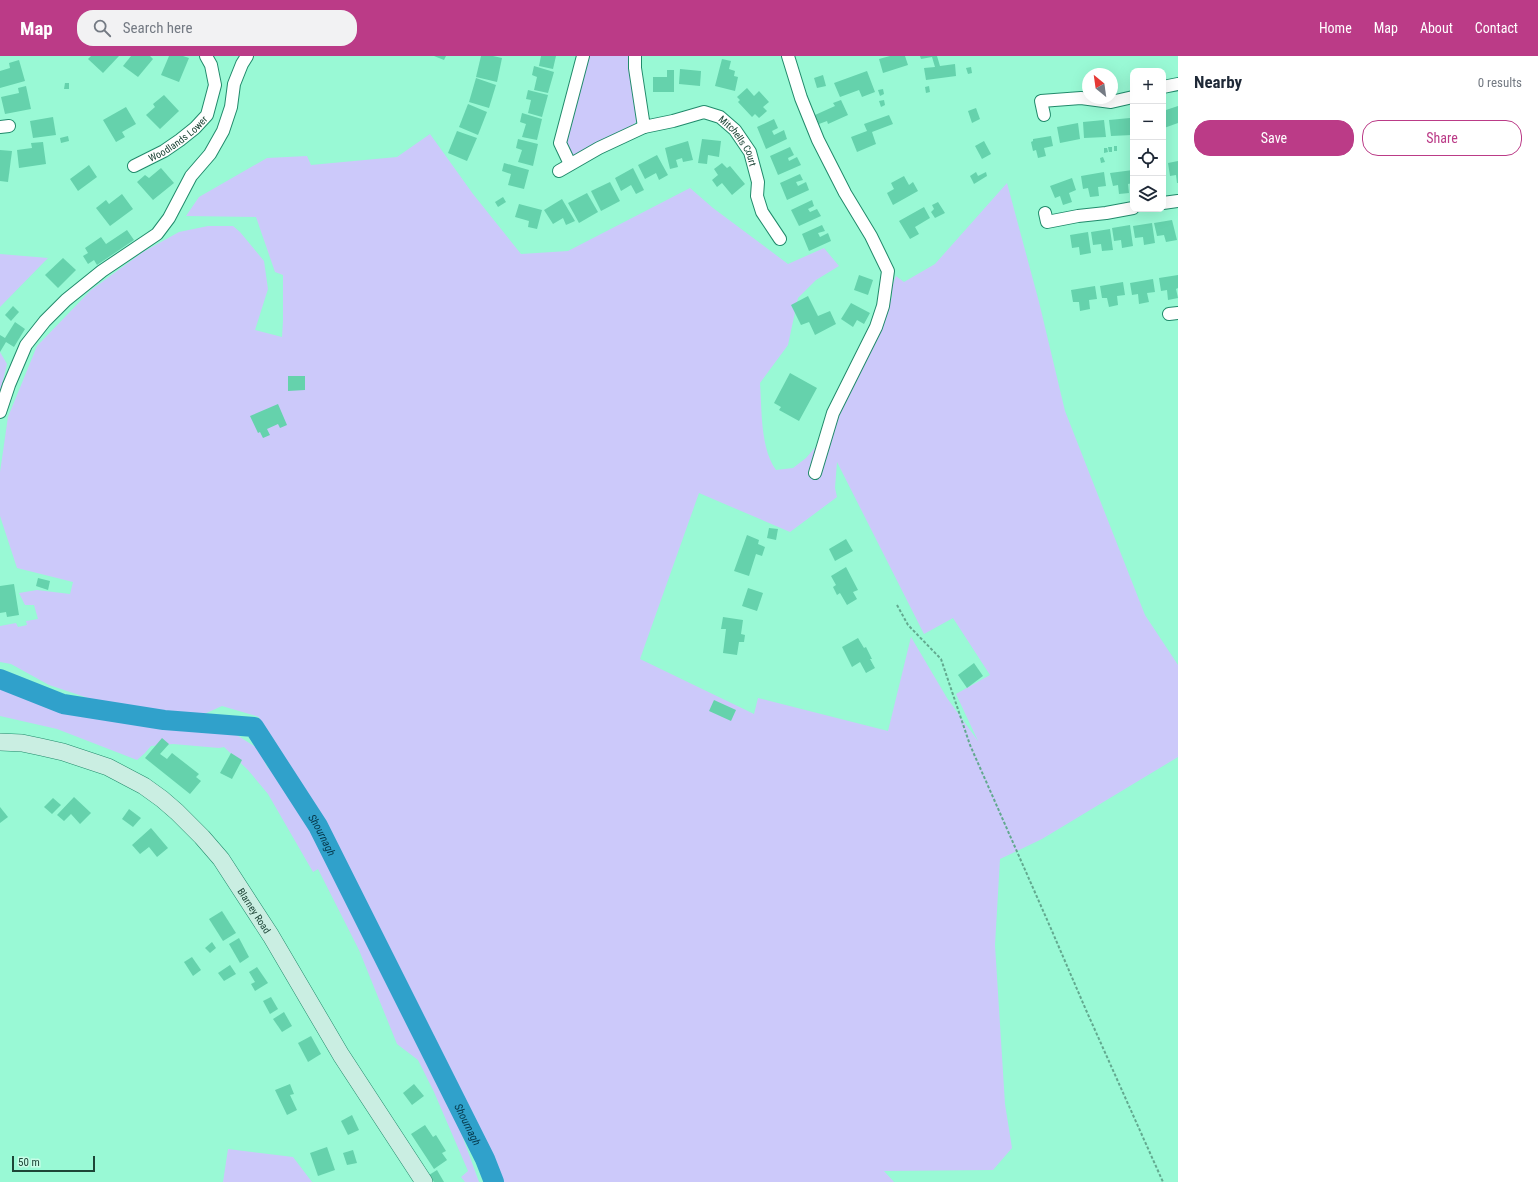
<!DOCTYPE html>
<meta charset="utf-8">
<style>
body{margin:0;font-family:"Roboto Condensed",sans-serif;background:#f2f2f3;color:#1f2937}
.controls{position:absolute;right:12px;top:12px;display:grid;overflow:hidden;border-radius:8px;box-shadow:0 4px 16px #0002}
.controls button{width:36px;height:36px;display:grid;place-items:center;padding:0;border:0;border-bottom:1px solid #e0e1e3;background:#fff;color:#1f2937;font:20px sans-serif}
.compass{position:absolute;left:1082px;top:12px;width:36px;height:36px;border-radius:50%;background:#fff;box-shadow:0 4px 16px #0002;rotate:331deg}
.scale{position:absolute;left:12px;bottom:10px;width:83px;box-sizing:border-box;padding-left:4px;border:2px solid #1d4537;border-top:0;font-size:11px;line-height:14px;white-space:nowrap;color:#1d4537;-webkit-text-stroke:3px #c7fde7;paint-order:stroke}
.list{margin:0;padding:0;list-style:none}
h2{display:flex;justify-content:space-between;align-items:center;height:52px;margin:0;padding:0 16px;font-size:17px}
h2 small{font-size:13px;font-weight:400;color:#747a83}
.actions{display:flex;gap:8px;padding:12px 16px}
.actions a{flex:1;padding:9px 0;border:1px solid #bb3b87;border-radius:16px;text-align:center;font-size:14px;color:#bb3b87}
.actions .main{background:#bb3b87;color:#fff}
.icon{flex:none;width:22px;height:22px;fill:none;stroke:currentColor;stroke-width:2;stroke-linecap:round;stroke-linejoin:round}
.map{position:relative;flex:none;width:1178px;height:1126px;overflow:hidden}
header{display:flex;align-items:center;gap:24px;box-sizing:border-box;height:56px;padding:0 20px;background:#bb3b87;color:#fff}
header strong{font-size:19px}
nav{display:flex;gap:22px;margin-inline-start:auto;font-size:14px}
.search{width:280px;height:36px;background:#f2f2f3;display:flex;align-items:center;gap:10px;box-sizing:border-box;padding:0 14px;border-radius:16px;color:#747a83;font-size:15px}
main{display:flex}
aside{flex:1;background:#fff}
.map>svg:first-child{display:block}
.green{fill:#ccc9fa;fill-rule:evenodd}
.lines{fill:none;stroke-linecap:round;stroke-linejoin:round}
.river{stroke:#30a1cb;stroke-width:20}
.building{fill:#65d2ac}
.street-casing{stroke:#218a6b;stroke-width:14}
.secondary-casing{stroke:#218a6b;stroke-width:18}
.path{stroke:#62a98f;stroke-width:2;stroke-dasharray:3 2;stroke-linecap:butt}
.street{stroke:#fff;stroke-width:12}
.secondary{stroke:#caeee2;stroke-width:17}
.labels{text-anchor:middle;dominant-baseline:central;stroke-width:4;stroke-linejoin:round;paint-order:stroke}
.street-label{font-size:10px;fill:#1d4537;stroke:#c7fde7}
.water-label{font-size:11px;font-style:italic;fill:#053749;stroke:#c7fde7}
</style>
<header>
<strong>Map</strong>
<div class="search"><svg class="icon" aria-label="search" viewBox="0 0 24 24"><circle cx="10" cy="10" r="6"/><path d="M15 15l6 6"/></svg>Search here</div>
<nav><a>Home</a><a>Map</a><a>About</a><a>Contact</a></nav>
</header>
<main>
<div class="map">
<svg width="1178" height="1126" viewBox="0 0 1178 1126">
<rect width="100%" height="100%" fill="#99f9d5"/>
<g class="green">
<path d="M 588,0 L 628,0 C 629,22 636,44 636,66 L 628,75 L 573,101 L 565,93 L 578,45 Z"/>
<path d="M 430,78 L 473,138 L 521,198 L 568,195 L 690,132 L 713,152 L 788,208 L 824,192 L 839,210 L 816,224 L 798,242 L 788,289 L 760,327 C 762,353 760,392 776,414 L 793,412 L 806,402 L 832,372 L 855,322 L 883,269 L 892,240 L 892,230 L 896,220 L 904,226 L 935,208 L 1007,127 L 1039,246 L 1065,355 L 1145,559 L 1178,609 L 1178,701 L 1042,783 L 1000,803 L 995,889 L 1005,1048 L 1012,1092 L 993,1114 L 884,1115 L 894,1126 L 499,1126 L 457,1033 L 441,1021 L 479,1126 L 465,1126 L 461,1121 L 468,1115 L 434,1036 L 418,1004 L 397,988 L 359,894 L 318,813 L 313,816 L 268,738 L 248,714 L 224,691 L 219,692 L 173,688 L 151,690 L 145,697 L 137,704 L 57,673 L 0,660 L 0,629 L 64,653 L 121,663 L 187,670 L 235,678 L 259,693 L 268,713 L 259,661 L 222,650 L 202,659 L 151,654 L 91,643 L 49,629 L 11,608 L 0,606 L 0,570 L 16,567 L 18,571 L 27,569 L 26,565 L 38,563 L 34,549 L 25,549 L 19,537 L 37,534 L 70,538 L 73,526 L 17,512 L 0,460 L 0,416 L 8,361 L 37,290 L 91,234 L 143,196 L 179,176 L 208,170 L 233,170 L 240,176 L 264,205 L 268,233 L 255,274 L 282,281 L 283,265 L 283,219 L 275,216 L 256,161 L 186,160 L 199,141 L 267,102 L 307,100 L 311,109 L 397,101 ZM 837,406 L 924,578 L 953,562 L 990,619 L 956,638 L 978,685 L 947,642 L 911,581 L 888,675 L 758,642 L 754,658 L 640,603 L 699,437 L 790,476 L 837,441 L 835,432 Z"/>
<path d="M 0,198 L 48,202 L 0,251 Z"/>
<path d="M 0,296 L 7,308 L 0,337 Z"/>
<path d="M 228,1093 L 293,1101 L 312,1126 L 223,1126 Z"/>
</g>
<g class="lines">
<path class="river" id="s1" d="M 0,623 L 63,648 L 164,664 L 254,671 L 318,770 L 485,1103 L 494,1126"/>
</g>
<g class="building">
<path d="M 91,0 L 119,0 L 103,17 L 88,3 Z"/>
<path d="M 131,0 L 150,0 L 153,3 L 138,21 L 123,10 Z"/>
<path d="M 169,0 L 183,0 L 189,2 L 179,26 L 161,19 Z"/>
<path d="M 434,0 L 446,0 L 444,4 Z"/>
<path d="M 481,0 L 493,0 L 502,2 L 497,26 L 476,21 Z"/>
<path d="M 541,0 L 556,0 L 553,13 L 539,10 Z"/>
<path d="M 890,0 L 905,0 L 908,9 L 883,17 L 879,3 Z"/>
<path d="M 920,0 L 937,0 L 940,10 L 955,8 L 956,20 L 926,24 L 924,12 L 935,11 L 932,1 L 921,3 Z"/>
<path d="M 722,3 L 731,5 L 729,13 L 735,15 L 734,20 L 738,21 L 735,35 L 715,30 Z"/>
<path d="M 19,4 L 25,25 L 0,32 L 0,15 L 10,12 L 9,7 Z"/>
<path d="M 534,10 L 554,16 L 548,37 L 534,34 L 537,21 L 532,19 Z"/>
<path d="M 971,11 L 972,17 L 968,18 L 966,12 Z"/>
<path d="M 680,13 L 701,15 L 700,30 L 679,28 Z"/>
<path d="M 667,14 L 674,14 L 674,36 L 653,36 L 653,21 L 667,21 Z"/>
<path d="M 867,15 L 875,36 L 862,41 L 859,34 L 840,41 L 834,27 Z"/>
<path d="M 823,19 L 826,30 L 817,32 L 814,22 Z"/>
<path d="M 476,22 L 496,29 L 489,52 L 469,46 Z"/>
<path d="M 65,27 L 69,27 L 69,33 L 64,33 Z"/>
<path d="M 26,30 L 31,53 L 5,58 L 1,41 L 19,37 L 18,32 Z"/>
<path d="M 929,30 L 930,36 L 926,37 L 925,31 Z"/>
<path d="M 747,32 L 754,40 L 759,35 L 769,46 L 763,51 L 767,55 L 759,62 L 755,58 L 752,61 L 738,46 L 740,44 L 737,41 Z"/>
<path d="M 883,33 L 884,38 L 880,40 L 878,34 Z"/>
<path d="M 528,34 L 548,39 L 542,61 L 528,57 L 531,44 L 526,43 Z"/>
<path d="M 164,39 L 179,55 L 160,73 L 146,59 L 155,51 L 153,48 Z"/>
<path d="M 841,44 L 848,59 L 828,68 L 827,65 L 819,68 L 815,59 L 835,50 L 833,47 Z"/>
<path d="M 884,44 L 885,49 L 881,51 L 879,45 Z"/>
<path d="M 468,48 L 487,56 L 478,79 L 459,71 Z"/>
<path d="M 1178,50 L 1178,67 L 1164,72 L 1163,55 Z"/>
<path d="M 126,51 L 136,68 L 122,76 L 125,81 L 116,86 L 103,64 Z"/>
<path d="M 976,52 L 980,63 L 972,67 L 968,55 Z"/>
<path d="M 522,57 L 542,63 L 537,84 L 522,81 L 526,68 L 520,66 Z"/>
<path d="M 889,59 L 893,68 L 872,76 L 876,88 L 857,96 L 851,81 L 867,75 L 864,68 Z"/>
<path d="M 53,61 L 56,79 L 33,82 L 30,65 Z"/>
<path d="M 1130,62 L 1132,79 L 1111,80 L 1109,64 Z"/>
<path d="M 774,63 L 778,72 L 772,75 L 774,79 L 784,74 L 787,83 L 766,93 L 757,71 Z"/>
<path d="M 1104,64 L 1106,81 L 1084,82 L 1083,66 Z"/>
<path d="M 1078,67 L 1080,83 L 1060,87 L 1057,71 Z"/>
<path d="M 457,75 L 477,82 L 467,105 L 448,97 Z"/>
<path d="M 68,80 L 69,85 L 61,87 L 60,82 Z"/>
<path d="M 1051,80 L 1053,90 L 1044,92 L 1046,100 L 1038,102 L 1036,94 L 1033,95 L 1031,86 L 1033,85 L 1033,83 Z"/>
<path d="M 518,83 L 538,88 L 533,110 L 518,106 L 522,94 L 516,92 Z"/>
<path d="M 702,83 L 721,85 L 719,101 L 708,99 L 707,108 L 698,107 Z"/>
<path d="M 688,85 L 693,104 L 683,106 L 682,102 L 676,104 L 678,111 L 670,113 L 665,92 Z"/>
<path d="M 984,85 L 991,98 L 982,103 L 975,90 Z"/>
<path d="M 43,86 L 46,108 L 19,112 L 17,94 L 32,92 L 31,87 Z"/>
<rect x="1114" y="90" width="3" height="5"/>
<path d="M 790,91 L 794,99 L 788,102 L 789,105 L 797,101 L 801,109 L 778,119 L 770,100 Z"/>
<path d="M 1108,91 L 1112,91 L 1112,96 L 1109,96 Z"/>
<path d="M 1104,92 L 1107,92 L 1108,96 L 1104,97 Z"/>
<path d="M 0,94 L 12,95 L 8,126 L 0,125 Z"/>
<path d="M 657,99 L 668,119 L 659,124 L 656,117 L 645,123 L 638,109 Z"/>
<path d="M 1103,101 L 1105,106 L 1101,107 L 1100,102 Z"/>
<path d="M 1178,105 L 1178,127 L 1177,127 L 1176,119 L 1170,120 L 1168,107 Z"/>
<path d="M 504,107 L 529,114 L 524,133 L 508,129 L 511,118 L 502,115 Z"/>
<path d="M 722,107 L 727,112 L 730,110 L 745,128 L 732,139 L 722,127 L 717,131 L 712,124 L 718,119 L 714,113 Z"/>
<path d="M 89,109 L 97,121 L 78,135 L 70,123 Z"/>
<path d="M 161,112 L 174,127 L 153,144 L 137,126 L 145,119 L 149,122 Z"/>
<path d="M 633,112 L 644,134 L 636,138 L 631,129 L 621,135 L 615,122 Z"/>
<path d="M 1133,114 L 1133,127 L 1128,128 L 1129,137 L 1119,138 L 1118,129 L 1113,130 L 1110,117 Z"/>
<path d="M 976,116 L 978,120 L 986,116 L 987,120 L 974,128 L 970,120 Z"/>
<path d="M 1104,116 L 1106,130 L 1098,131 L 1099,140 L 1090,141 L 1088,132 L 1083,133 L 1081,120 Z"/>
<path d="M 800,118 L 803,124 L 796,126 L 798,130 L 806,126 L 809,134 L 787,144 L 780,127 Z"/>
<path d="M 904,120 L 909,129 L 913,126 L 918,135 L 893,149 L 887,137 L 894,133 L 891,127 Z"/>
<path d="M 1072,122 L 1076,134 L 1069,137 L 1072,146 L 1063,149 L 1060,140 L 1055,142 L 1050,130 Z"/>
<path d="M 610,126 L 620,145 L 601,155 L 591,135 Z"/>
<path d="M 587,137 L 598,156 L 579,167 L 568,147 Z"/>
<path d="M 122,138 L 133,153 L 110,170 L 96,152 L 106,144 L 109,148 Z"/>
<path d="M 503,141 L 506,146 L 498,151 L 495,146 Z"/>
<path d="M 562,143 L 575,165 L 566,169 L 563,162 L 553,168 L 544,154 Z"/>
<path d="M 812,144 L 814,150 L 808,153 L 810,156 L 817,153 L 821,160 L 799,170 L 791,154 Z"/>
<path d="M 938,146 L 945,157 L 935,162 L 931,156 L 934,153 L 932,149 Z"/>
<path d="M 519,148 L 542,154 L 537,173 L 528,171 L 529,165 L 515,161 Z"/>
<path d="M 924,151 L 930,162 L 915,171 L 919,178 L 910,183 L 899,165 Z"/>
<path d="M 1172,164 L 1177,184 L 1166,186 L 1164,179 L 1157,180 L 1154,167 Z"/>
<path d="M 1152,167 L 1155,187 L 1144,189 L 1143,181 L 1135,182 L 1133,170 Z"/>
<path d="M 822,169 L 825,175 L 818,177 L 820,181 L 828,177 L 831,185 L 809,195 L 802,178 Z"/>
<path d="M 1130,169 L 1133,190 L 1122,192 L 1121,184 L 1114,185 L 1112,172 Z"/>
<path d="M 1110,173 L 1113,194 L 1102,195 L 1101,188 L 1093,189 L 1091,176 Z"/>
<path d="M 127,174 L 134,184 L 97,209 L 94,204 L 88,208 L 83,200 L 88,197 L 85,192 L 101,181 L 106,188 Z"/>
<path d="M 1088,176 L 1091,197 L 1080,199 L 1079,191 L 1072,192 L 1070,179 Z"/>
<path d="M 63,202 L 76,214 L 58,232 L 45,219 Z"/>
<path d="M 859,219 L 873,224 L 868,239 L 854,234 Z"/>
<path d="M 1178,219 L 1178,232 L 1176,233 L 1178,242 L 1168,244 L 1167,234 L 1161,235 L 1159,222 Z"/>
<path d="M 1153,223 L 1155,236 L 1147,237 L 1149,246 L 1139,248 L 1138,238 L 1132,239 L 1130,227 Z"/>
<path d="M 1123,226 L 1125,239 L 1117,240 L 1118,249 L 1109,251 L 1107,242 L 1102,242 L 1100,230 Z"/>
<path d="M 1095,230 L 1097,243 L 1089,244 L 1090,253 L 1080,255 L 1079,246 L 1073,246 L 1071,234 Z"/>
<path d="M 808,240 L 818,260 L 830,255 L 836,268 L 815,279 L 809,266 L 801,269 L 791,249 Z"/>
<path d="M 851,247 L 870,257 L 864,268 L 857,264 L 853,271 L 841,263 Z"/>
<path d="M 13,250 L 19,256 L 11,265 L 5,259 Z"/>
<path d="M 15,266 L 25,273 L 14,291 L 6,286 L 0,296 L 0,279 L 5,282 Z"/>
<path d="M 790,317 L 817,332 L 799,365 L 779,354 L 781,351 L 774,347 Z"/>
<path d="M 288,320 L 305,320 L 305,334 L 288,335 Z"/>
<path d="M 278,348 L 287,369 L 280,372 L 278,368 L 267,373 L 270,379 L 263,382 L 260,376 L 258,377 L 250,360 Z"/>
<path d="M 769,472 L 778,473 L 776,484 L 767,482 Z"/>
<path d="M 747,479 L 759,484 L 758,488 L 765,491 L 762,500 L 756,498 L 749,520 L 734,515 Z"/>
<path d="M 846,483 L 853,495 L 835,505 L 829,493 Z"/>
<path d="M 846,511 L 858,534 L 853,536 L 857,543 L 847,549 L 840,537 L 837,539 L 833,531 L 836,529 L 831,520 Z"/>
<path d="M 38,522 L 50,525 L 48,534 L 36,530 Z"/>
<path d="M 14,528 L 19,559 L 7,561 L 6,556 L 0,557 L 0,530 Z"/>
<path d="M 748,532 L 763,537 L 757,555 L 742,550 Z"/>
<path d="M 723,561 L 743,564 L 741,578 L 745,579 L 744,586 L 739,586 L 737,599 L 723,597 L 726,573 L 721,573 Z"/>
<path d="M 858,582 L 864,592 L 866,591 L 872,603 L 870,603 L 875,612 L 866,617 L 860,606 L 852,611 L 842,591 Z"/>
<path d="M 974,607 L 983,620 L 967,632 L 958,619 Z"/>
<path d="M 714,644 L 736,654 L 731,665 L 709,655 Z"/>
<path d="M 162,682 L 169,688 L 160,698 L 167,703 L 172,697 L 199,718 L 196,721 L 201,725 L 190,738 L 145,702 Z"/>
<path d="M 231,697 L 242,704 L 232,723 L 220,717 Z"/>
<path d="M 74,741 L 91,757 L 80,768 L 71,758 L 64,765 L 57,759 Z"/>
<path d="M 53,742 L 61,749 L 52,758 L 44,751 Z"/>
<path d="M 0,751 L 8,761 L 0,767 Z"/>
<path d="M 129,753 L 141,762 L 133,771 L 122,763 Z"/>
<path d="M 151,772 L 168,792 L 157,801 L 149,791 L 140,798 L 132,789 Z"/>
<path d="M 222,855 L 236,877 L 223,885 L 209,863 Z"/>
<path d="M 239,882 L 249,901 L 240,907 L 229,888 Z"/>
<path d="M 212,886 L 216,892 L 210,897 L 205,892 Z"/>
<path d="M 192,901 L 201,914 L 193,920 L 184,906 Z"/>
<path d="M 230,909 L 236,918 L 224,925 L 218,917 Z"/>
<path d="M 257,911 L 268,927 L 255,935 L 251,928 L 255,926 L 249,916 Z"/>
<path d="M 271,941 L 278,953 L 270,958 L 263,945 Z"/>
<path d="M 284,956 L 292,970 L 282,976 L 273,963 Z"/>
<path d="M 311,980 L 321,998 L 308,1006 L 298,987 Z"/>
<path d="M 290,1028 L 294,1038 L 290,1039 L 297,1054 L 287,1059 L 275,1034 Z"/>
<path d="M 414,1028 L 424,1040 L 412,1049 L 403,1037 Z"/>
<path d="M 352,1059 L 359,1074 L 348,1079 L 341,1065 Z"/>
<path d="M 425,1069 L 433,1081 L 436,1079 L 446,1095 L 442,1097 L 447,1104 L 434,1113 L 411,1078 Z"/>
<path d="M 327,1091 L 335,1114 L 318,1120 L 310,1097 Z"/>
<path d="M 353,1094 L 357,1107 L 347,1109 L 343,1097 Z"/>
<path d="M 437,1114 L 444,1126 L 434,1126 L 429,1119 Z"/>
</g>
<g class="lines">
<defs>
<g id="street">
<path id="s2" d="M 635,0 L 635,12 L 644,71 L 673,65 L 704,56 L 720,61 L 735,74 L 750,96 L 758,126 L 757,140 L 762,156 L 780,183"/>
<path d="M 788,0 L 801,42 L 818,84 L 845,137 L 871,180 L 888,215 L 883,250 L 876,271 L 833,357 L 815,417"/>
<path d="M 1163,31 L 1178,28"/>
<path d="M 1044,59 L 1041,45 L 1081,42 L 1111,46 L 1133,41"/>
<path d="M 0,71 L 9,70"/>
<path d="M 570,108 L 560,87 L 583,0"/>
<path id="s3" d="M 134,110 L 164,95 L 180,84 L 195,72 L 207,59 L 215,29 L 211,9 L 206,0"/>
<path d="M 559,115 L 599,92 L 644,71"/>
<path d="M 1163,147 L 1178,145"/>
<path d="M 1045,157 L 1047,166 L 1078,160 L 1106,157 L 1133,152"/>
<path d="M 1169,258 L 1178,257"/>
<path d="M 0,356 L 9,329 L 26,289 L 45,265 L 66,244 L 102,215 L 157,178 L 169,162 L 191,120 L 210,98 L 223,75 L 231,51 L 234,28 L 242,8 L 247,0"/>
</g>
<g id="secondary">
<path id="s4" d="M 0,686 L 22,687 L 41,691 L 63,696 L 108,711 L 144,730 L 162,743 L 177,756 L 202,781 L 221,803 L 271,880 L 341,999 L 424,1126"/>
</g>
</defs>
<use href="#street" class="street-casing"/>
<use href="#secondary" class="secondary-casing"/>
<path class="path" d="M 897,549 L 908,569 L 941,603 L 970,689 L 1052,875 L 1086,954 L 1163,1126"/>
<use href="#street" class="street"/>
<use href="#secondary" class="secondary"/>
</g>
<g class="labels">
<g class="street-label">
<text stroke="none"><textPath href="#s3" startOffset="52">Woodlands Lower</textPath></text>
<text stroke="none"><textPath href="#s2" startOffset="181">Mitchells Court</textPath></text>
<text stroke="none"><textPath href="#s4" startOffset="320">Blarney Road</textPath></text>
</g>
<g class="water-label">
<text stroke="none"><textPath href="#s1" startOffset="388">Shournagh</textPath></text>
<text stroke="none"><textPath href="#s1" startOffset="712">Shournagh</textPath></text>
</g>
</g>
</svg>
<div class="controls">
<button>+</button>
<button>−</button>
<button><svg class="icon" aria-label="locate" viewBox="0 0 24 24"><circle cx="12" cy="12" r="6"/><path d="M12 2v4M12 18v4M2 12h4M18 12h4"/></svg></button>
<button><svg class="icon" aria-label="layers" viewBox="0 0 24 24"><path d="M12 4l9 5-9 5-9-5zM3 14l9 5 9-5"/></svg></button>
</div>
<svg class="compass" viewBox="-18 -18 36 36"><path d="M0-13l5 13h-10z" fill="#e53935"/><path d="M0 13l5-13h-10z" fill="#747a83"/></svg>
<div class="scale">50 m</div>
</div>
<aside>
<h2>Nearby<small>0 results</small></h2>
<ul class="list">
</ul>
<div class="actions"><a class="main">Save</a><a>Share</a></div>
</aside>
</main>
